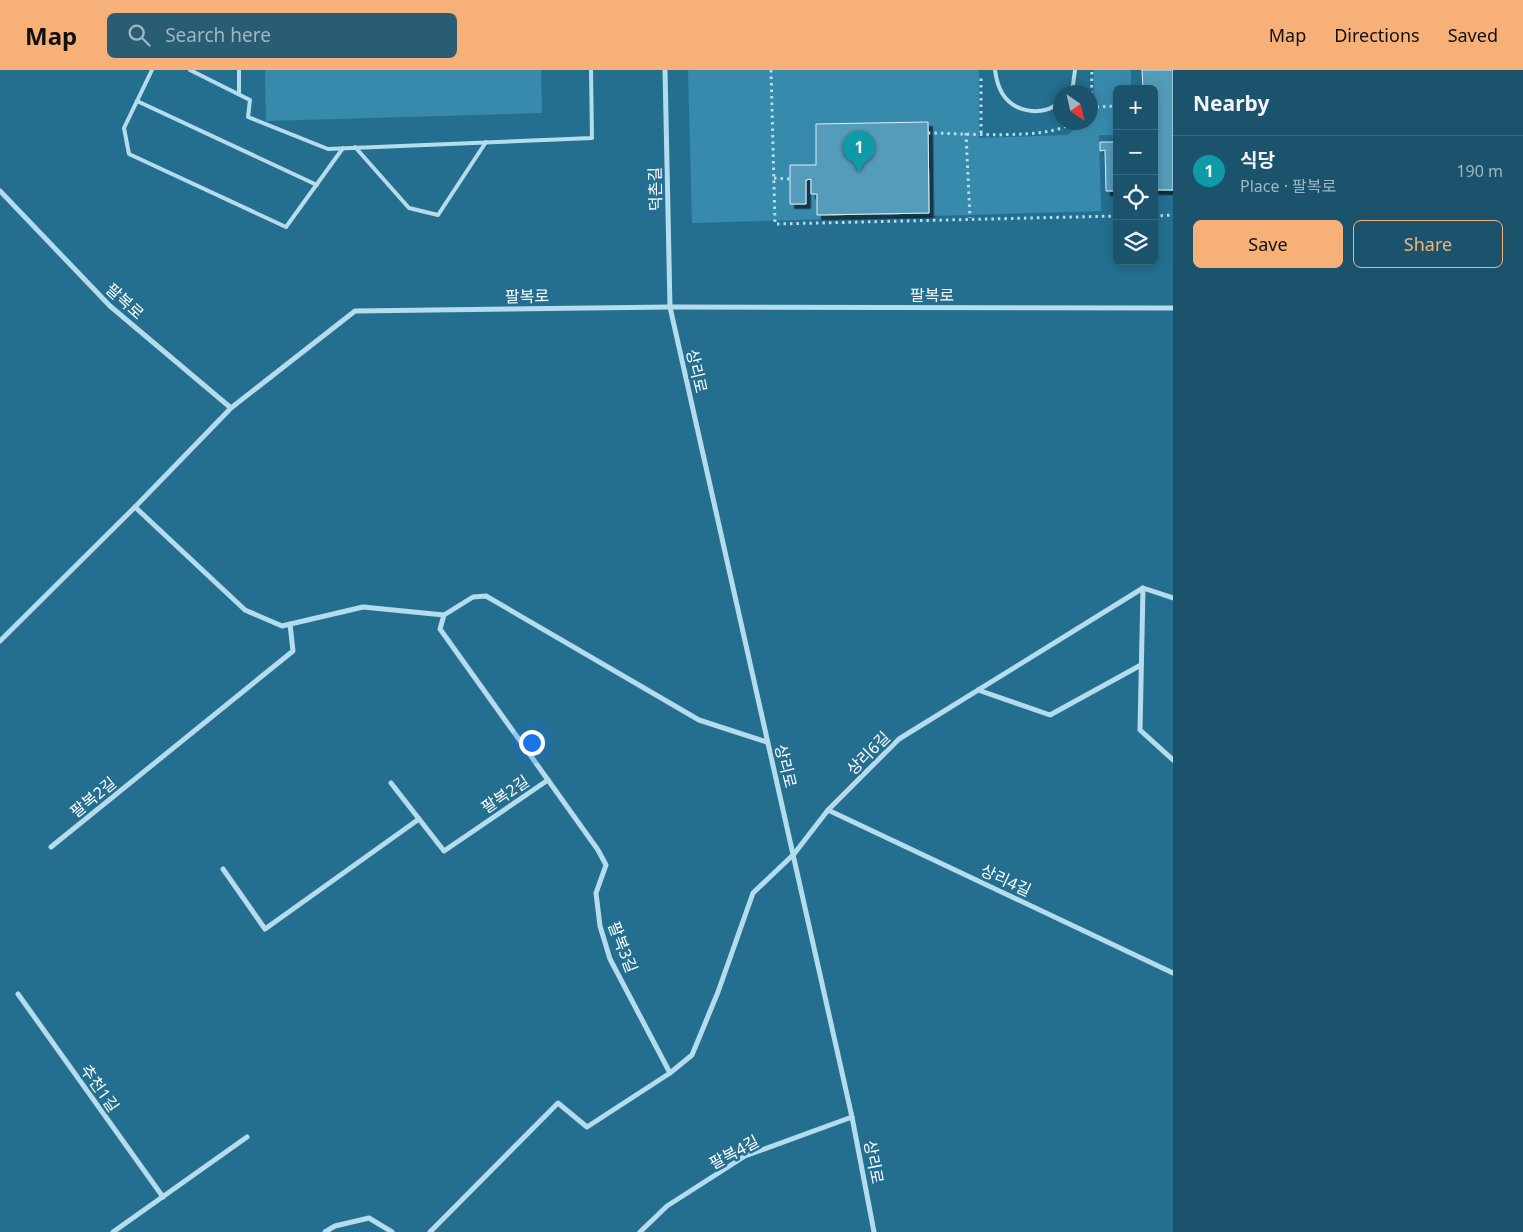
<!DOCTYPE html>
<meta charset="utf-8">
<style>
body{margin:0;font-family:"Noto Sans","Noto Sans KR",sans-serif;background:#285d74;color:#f1f3f6}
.controls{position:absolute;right:15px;top:15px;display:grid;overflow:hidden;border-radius:8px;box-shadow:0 2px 12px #0003}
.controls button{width:45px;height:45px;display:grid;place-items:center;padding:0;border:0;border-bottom:1px solid #39697f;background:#1b536c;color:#f1f3f6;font:25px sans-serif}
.compass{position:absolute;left:1053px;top:15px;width:45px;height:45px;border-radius:50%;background:#1b536c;box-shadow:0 2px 12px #0003;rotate:146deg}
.you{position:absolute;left:531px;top:672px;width:18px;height:18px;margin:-12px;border:4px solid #fff;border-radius:50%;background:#1a73e8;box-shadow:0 0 0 8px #1a73e833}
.badge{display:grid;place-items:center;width:32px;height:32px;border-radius:50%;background:#f7b178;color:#fff;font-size:16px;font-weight:700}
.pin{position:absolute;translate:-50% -41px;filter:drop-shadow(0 1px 2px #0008)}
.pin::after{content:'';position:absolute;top:26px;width:18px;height:15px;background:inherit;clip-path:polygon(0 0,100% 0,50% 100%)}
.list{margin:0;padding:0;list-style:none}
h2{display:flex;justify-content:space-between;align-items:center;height:65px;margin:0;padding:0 20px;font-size:21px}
h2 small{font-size:16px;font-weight:400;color:#a0b6c2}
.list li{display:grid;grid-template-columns:32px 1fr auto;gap:15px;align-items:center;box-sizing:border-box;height:70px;padding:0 20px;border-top:1px solid #39697f}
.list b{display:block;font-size:19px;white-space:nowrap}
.list p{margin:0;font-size:16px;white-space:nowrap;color:#a0b6c2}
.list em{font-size:16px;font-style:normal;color:#a0b6c2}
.actions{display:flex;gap:10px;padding:15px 20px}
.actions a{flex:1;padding:11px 0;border:1px solid #f7b178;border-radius:8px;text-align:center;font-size:18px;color:#f7b178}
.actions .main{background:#f7b178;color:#111}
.icon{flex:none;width:28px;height:28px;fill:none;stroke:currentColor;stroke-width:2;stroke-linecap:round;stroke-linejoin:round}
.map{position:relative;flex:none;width:1173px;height:1162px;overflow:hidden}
header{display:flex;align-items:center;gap:30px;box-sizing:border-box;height:70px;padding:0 25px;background:#f7b178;color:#111}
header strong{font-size:24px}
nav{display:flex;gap:28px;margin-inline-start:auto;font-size:18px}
.search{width:350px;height:45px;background:#285d74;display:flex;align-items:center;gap:12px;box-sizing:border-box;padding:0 18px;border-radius:8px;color:#a0b6c2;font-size:19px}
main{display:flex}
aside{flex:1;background:#1b536c}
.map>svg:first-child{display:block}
.green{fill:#388aad}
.building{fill:#549cba;stroke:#daf0f9;filter:url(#shadow)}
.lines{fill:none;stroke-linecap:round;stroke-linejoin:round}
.path{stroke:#b5dcec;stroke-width:3;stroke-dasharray:2.5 4;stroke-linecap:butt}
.service{stroke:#b5dcec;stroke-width:4}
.minor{stroke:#b5dcec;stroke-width:5}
.labels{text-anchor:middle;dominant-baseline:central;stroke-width:5;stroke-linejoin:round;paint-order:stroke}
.street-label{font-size:16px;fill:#fff;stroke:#246f90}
</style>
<header>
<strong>Map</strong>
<div class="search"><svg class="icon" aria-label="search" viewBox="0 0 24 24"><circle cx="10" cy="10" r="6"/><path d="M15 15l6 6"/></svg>Search here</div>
<nav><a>Map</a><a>Directions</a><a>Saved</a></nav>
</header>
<main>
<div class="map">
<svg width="1173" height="1162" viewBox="0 0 1173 1162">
<defs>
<filter id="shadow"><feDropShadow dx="4.5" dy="4.5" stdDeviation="0" flood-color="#0009"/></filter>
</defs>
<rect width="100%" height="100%" fill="#246f90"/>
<g class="green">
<path d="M 265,0 L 541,0 L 542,43 L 266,51 Z"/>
<path d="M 688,0 L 979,0 L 979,68 L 1067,65 L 1083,53 L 1090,52 L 1091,46 L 1093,44 L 1094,0 L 1131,0 L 1131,19 L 1117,19 L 1117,65 L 1099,65 L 1101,141 L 692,153 Z"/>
</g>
<g class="building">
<path d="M 1142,0 L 1173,0 L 1173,120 L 1154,120 L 1154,19 L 1143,19 Z"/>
<path d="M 928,52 L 929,143 L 817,145 L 817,124 L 811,124 L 811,109 L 806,110 L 806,134 L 790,134 L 790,95 L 816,95 L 816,54 Z"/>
<path d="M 1100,72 L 1117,72 L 1117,121 L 1106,121 L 1105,80 L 1100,81 Z"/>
</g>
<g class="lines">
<g class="path">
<path d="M 771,0 L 775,154 L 1117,146"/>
<path d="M 1090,37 L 1117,36"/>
<path d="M 1091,37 L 1092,0"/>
<path d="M 928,63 C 957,63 1054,71 1072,52"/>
<path d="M 966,63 L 970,148"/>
<path d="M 981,63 L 981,8"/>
<path d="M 774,108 L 790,109"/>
<path d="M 1154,146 L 1173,145"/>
</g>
<g class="service">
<path d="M 152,0 L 124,58 L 129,84 L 286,157 L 343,78"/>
<path d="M 190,0 L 250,30 L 248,47 L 328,79 L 592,68 L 591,0"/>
<path d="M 239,0 L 239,24"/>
<path d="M 995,0 C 996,8 998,16 1002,23 C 1014,43 1043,47 1060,32"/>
<path d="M 1069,22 L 1073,15 L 1075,0"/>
<path d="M 137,31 L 317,115"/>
<path d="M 355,77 L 409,138 L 438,145 L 486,72"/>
</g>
<g class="minor">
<path d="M 665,0 L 670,237 L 852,1047 L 874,1162"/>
<path d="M 0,121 L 110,236 L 231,338"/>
<path d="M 135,437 L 245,540 L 282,556 L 363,537 L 444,545"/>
<path d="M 1143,518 L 1140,660 L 1173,690"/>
<path d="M 0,571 L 135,437 L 231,338 L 355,241 L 670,237 L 1173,238"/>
<path d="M 978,620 L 1050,645 L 1141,595"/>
<path d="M 548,710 L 598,780 L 606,795 L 596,823 L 600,856 L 610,889 L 670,1003"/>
<path d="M 391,713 L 444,781 L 548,710 L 440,559 L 444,545 L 473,527 L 486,526 L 699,650 L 767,672"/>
<path d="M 828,740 L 1173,903"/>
<path d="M 51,777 L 293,581 L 290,554"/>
<path d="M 223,799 L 265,859 L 419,749"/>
<path d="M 18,924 L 163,1127"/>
<path d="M 113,1162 L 247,1067"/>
<path d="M 325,1162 L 335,1156 L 369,1148 L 392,1162"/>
<path d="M 430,1162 L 558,1033 L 587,1057 L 670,1003 L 692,985 L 718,922 L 753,823 L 794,784 L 828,740 L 899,669 L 1143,518 L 1173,528"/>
<path d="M 640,1162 L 667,1136 L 745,1086 L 852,1047"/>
</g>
</g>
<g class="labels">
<g class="street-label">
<text transform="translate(655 119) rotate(-91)">덕촌길</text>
<text x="932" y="225">팔복로</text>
<text transform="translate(527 226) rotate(-1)">팔복로</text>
<text transform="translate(125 231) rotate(42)">팔복로</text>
<text transform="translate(697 301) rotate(77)">상리로</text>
<text transform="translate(868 683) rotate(-45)">상리6길</text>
<text transform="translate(786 696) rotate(76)">상리로</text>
<text transform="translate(505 724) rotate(-34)">팔복2길</text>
<text transform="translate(93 727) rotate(-39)">팔복2길</text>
<text transform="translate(1006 810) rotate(25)">상리4길</text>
<text transform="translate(623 877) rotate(69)">팔복3길</text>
<text transform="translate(100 1018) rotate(55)">추천1길</text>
<text transform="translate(734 1082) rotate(-28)">팔복4길</text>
<text transform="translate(874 1092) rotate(79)">상리로</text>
</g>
</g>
</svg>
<div class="controls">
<button>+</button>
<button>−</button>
<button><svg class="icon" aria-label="locate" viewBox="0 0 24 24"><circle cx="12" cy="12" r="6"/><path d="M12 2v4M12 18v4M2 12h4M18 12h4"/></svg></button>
<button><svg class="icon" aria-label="layers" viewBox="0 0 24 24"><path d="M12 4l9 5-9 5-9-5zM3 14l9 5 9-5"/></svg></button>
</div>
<svg class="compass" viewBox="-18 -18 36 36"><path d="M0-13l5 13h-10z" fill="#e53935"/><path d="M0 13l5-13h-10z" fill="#a0b6c2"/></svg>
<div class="you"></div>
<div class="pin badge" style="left:859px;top:102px;background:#0f9aa8">1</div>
</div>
<aside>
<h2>Nearby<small></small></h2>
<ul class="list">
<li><span class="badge" style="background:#0f9aa8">1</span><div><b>식당</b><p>Place · 팔복로</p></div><em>190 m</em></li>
</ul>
<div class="actions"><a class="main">Save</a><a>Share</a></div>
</aside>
</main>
